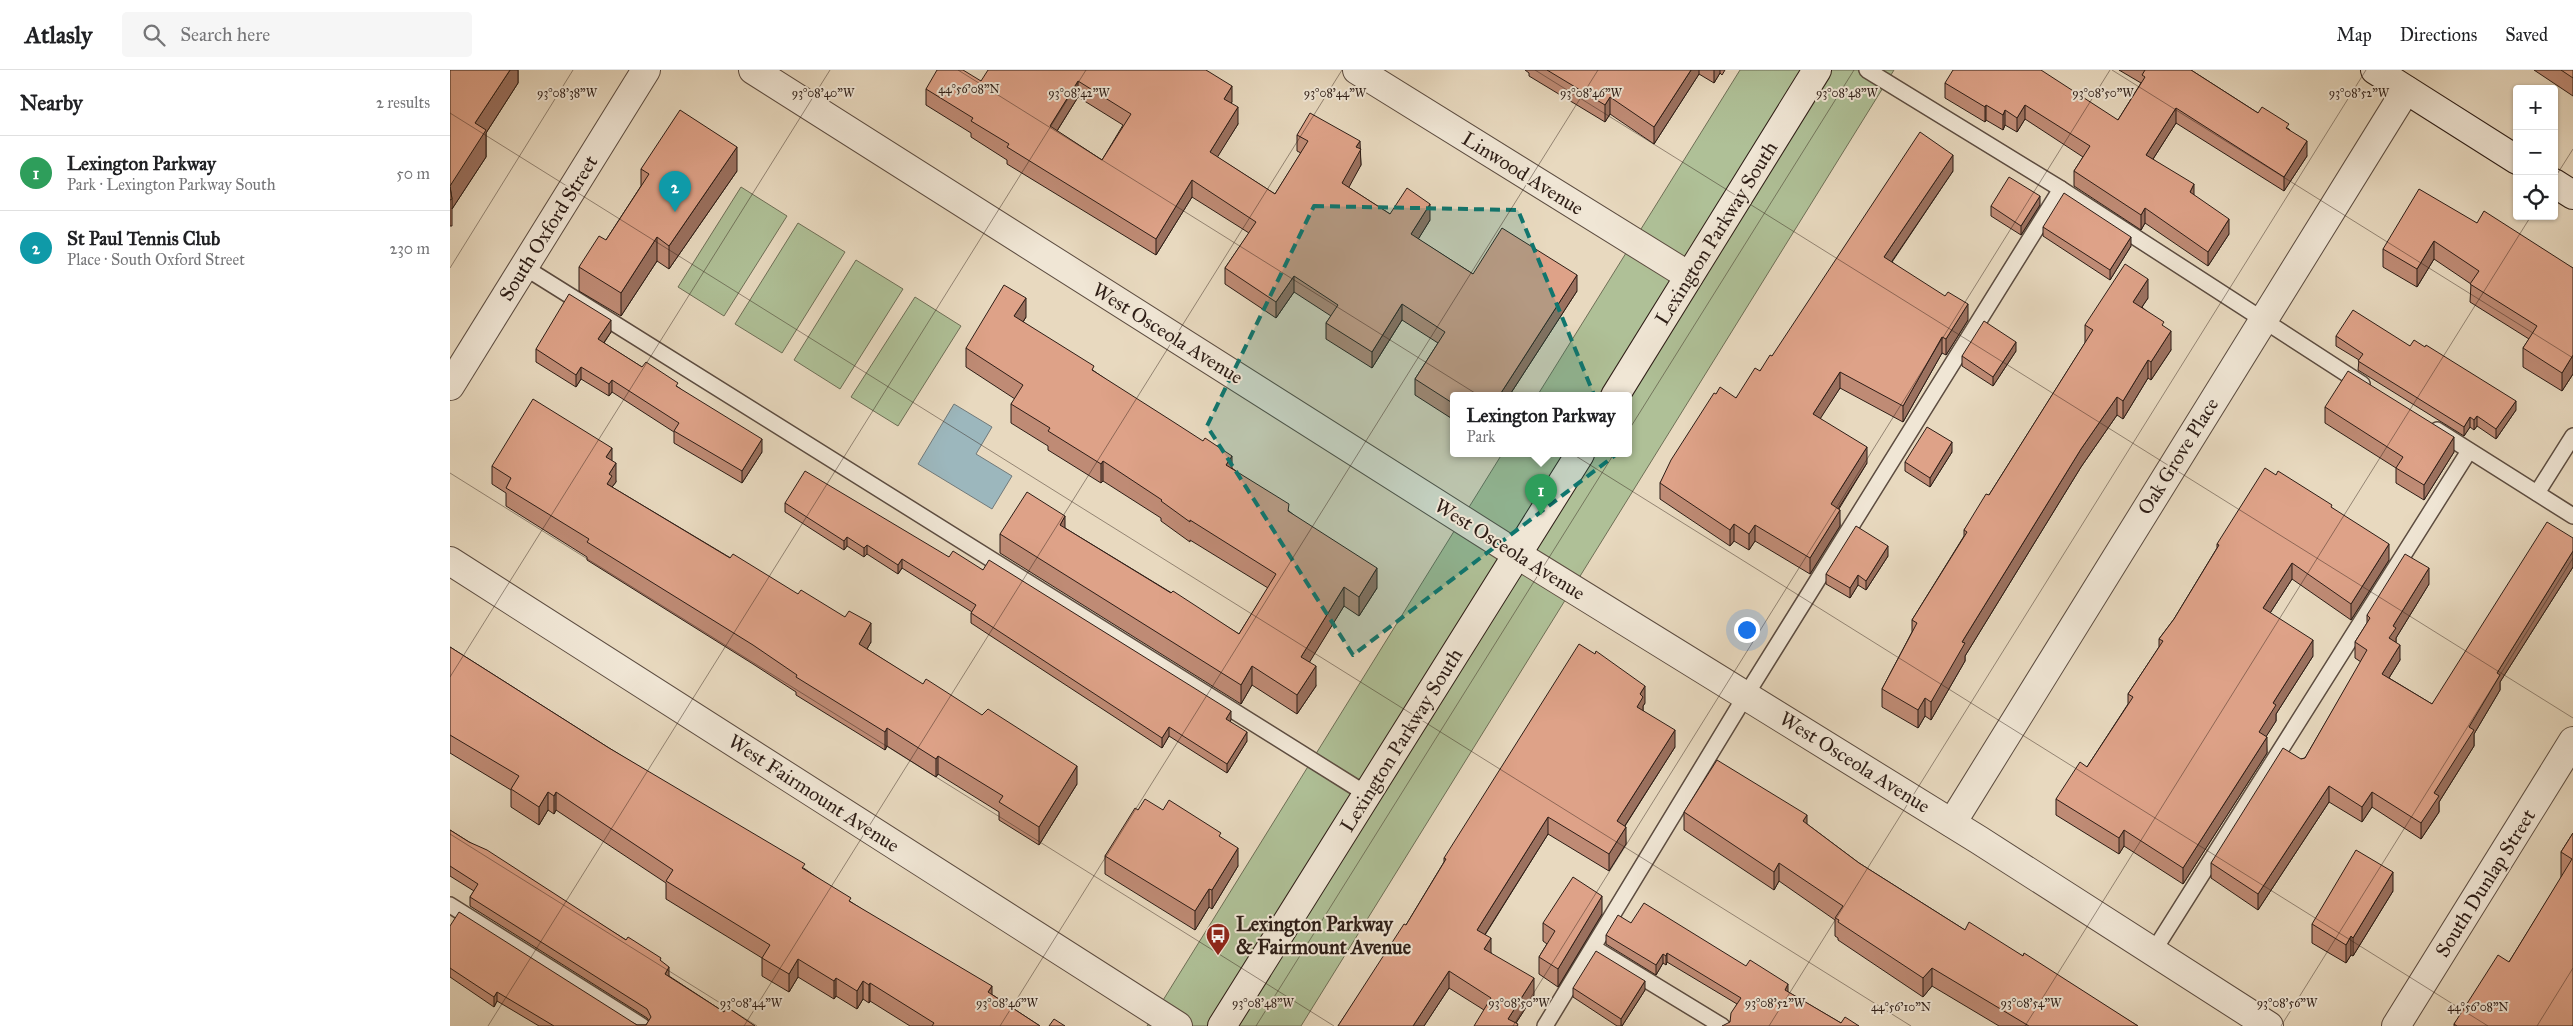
<!DOCTYPE html>
<meta charset="utf-8">
<style>
body{margin:0;font-family:"IM FELL Great Primer",serif;background:#f6f6f6;color:#202124}
.controls{position:absolute;right:15px;top:15px;display:grid;overflow:hidden;border-radius:5px;box-shadow:0 1px 4px #0004}
.controls button{width:45px;height:45px;display:grid;place-items:center;padding:0;border:0;border-bottom:1px solid #e0e0e0;background:#fff;color:#202124;font:25px sans-serif}
.you{position:absolute;left:1296px;top:559px;width:18px;height:18px;margin:-12px;border:4px solid #fff;border-radius:50%;background:#1a73e8;box-shadow:0 0 0 8px #1a73e833}
.badge{display:grid;place-items:center;width:32px;height:32px;border-radius:50%;background:#7c3aed;color:#fff;font-size:16px;font-weight:700}
.pin{position:absolute;translate:-50% -41px;filter:drop-shadow(0 1px 2px #0008)}
.pin::after{content:'';position:absolute;top:26px;width:18px;height:15px;background:inherit;clip-path:polygon(0 0,100% 0,50% 100%)}
.popup{position:absolute;left:1000px;top:322px;width:182px;height:65px;box-sizing:border-box;display:grid;place-content:center;border-radius:5px;background:#fff;filter:drop-shadow(0 1px 4px #0005);font-size:16px;white-space:nowrap;color:#757577}
.popup b{font-size:19px;color:#202124}
.popup::after{content:'';position:absolute;left:50%;top:100%;margin-left:-10px;border:10px solid transparent;border-top-color:#fff}
.list{margin:0;padding:0;list-style:none}
h2{display:flex;justify-content:space-between;align-items:center;height:65px;margin:0;padding:0 20px;font-size:21px}
h2 small{font-size:16px;font-weight:400;color:#757577}
.list li{display:grid;grid-template-columns:32px 1fr auto;gap:15px;align-items:center;box-sizing:border-box;height:75px;padding:0 20px;border-top:1px solid #e0e0e0}
.list b{display:block;font-size:19px;white-space:nowrap}
.list p{margin:0;font-size:16px;white-space:nowrap;color:#757577}
.list em{font-size:16px;font-style:normal;color:#757577}
.icon{flex:none;width:28px;height:28px;fill:none;stroke:currentColor;stroke-width:2;stroke-linecap:round;stroke-linejoin:round}
.map{position:relative;flex:none;width:2123px;height:956px;overflow:hidden}
header{display:flex;align-items:center;gap:30px;box-sizing:border-box;height:70px;padding:0 25px;background:#fff;border-bottom:1px solid #e0e0e0}
header strong{font-size:24px}
nav{display:flex;gap:28px;margin-inline-start:auto;font-size:18px}
.search{width:350px;height:45px;background:#f6f6f6;display:flex;align-items:center;gap:12px;box-sizing:border-box;padding:0 18px;border-radius:5px;color:#757577;font-size:19px}
main{display:flex}
aside{flex:1;background:#fff}
.map>svg:first-child{display:block}
.green{fill:#afc097;stroke:#6e6e56}
.water{fill:#9cb7bd;stroke:#70797a}
.lines{fill:none;stroke-linecap:round;stroke-linejoin:round}
.lane-casing{stroke:#5c4c40;stroke-width:18}
.street-casing{stroke:#5c4c40;stroke-width:30}
.secondary-casing{stroke:#2d1d16;stroke-width:30}
.lane{stroke:#f0e6d5;stroke-width:15}
.street{stroke:#f0e6d5;stroke-width:28}
.secondary{stroke:#f0e6d5;stroke-width:28}
.wall{fill:#bf8b75;stroke:#2d1d16;fill-rule:evenodd}
.shaded-wall{fill:#9b715f;stroke:#2d1d16}
.building{fill:#dea288;stroke:#2d1d16;fill-rule:evenodd}
.marked{fill:#0f766e;fill-opacity:0.2;stroke:#0f766e;stroke-width:4;stroke-dasharray:10 6;stroke-linejoin:round}
.ticks{fill:none;stroke:#2d1d16;stroke-width:1;stroke-opacity:0.45}
.labels{text-anchor:middle;dominant-baseline:central;stroke-width:4;stroke-linejoin:round;paint-order:stroke}
.street-label{font-size:20px;fill:#2d1d16;stroke:#f0e6d5}
.poi-label{font-size:20px;font-weight:bold;fill:#2d1d16;stroke:#f0e6d5;text-anchor:start}
.ticks-label{font-size:12px;text-anchor:middle;fill:#2d1d16;stroke:#f0e6d5;stroke-width:4;stroke-linejoin:round;paint-order:stroke}
</style>
<header>
<strong>Atlasly</strong>
<div class="search"><svg class="icon" aria-label="search" viewBox="0 0 24 24"><circle cx="10" cy="10" r="6"/><path d="M15 15l6 6"/></svg>Search here</div>
<nav><a>Map</a><a>Directions</a><a>Saved</a></nav>
</header>
<main>
<aside>
<h2>Nearby<small>2 results</small></h2>
<ul class="list">
<li><span class="badge" style="background:#2e9e5b">1</span><div><b>Lexington Parkway</b><p>Park · Lexington Parkway South</p></div><em>50 m</em></li>
<li><span class="badge" style="background:#0f9aa8">2</span><div><b>St Paul Tennis Club</b><p>Place · South Oxford Street</p></div><em>230 m</em></li>
</ul>
</aside>
<div class="map">
<svg width="2123" height="956" viewBox="0 0 2123 956">
<rect width="100%" height="100%" fill="#e8d9bf"/>
<filter id="stains"><feTurbulence type="fractalNoise" baseFrequency=".004" numOctaves="4"/><feColorMatrix values="0 0 0 0 .2 0 0 0 0 .09 0 0 0 0 .02 0 0 0 .5 -.17"/></filter>
<radialGradient id="worn" r=".72"><stop offset=".6" stop-color="#630" stop-opacity="0"/><stop offset="1" stop-color="#630" stop-opacity=".3"/></radialGradient>
<g class="green">
<path d="M 1290,0 L 1444,0 L 851,956 L 697,956 L 1052,384 L 1178,384 L 1178,326 L 1087,326 Z"/>
<path d="M 291,117 L 337,146 L 274,246 L 228,217 Z"/>
<path d="M 348,153 L 395,182 L 332,283 L 285,254 Z"/>
<path d="M 406,190 L 453,219 L 390,319 L 344,290 Z"/>
<path d="M 465,227 L 511,256 L 448,356 L 401,327 Z"/>
</g>
<path class="water" d="M 504,334 L 542,357 L 526,384 L 562,406 L 542,439 L 468,394 Z"/>
<g class="lines">
<defs>
<g id="lane">
<path d="M 1417,0 L 1611,119 L 1912,314"/>
<path d="M 74,197 L 918,725"/>
<path d="M 1987,360 L 2123,446"/>
<path d="M 2087,423 L 2123,366"/>
<path d="M 0,835 L 192,956"/>
<path d="M 1144,878 L 1272,956"/>
<path d="M 1703,882 L 2019,381"/>
<path d="M 1095,956 L 1296,625 L 1611,119"/>
</g>
<g id="street">
<path d="M 303,0 L 1068,485 L 1529,770 L 1819,956"/>
<path d="M 907,0 L 1239,206"/>
<path d="M 0,316 L 196,0"/>
<path d="M 0,491 L 728,956"/>
<path d="M 1502,753 L 1956,20"/>
<path d="M 1946,956 L 2123,671"/>
</g>
<g id="secondary">
<path d="M 1925,0 L 2067,90"/>
<path d="M 2104,113 L 2123,125"/>
<path d="M 1165,326 L 1367,0"/>
<path d="M 772,956 L 1130,384"/>
</g>
</defs>
<use href="#lane" class="lane-casing"/>
<use href="#street" class="street-casing"/>
<use href="#secondary" class="secondary-casing"/>
<use href="#lane" class="lane"/>
<use href="#street" class="street"/>
<use href="#secondary" class="secondary"/>
</g>
<g class="wall">
<path d="M 0,0 L 68,0 L 68,13 L 36,63 L 36,87 L 2,139 L 2,156 L 0,156 Z"/>
<path d="M 756,0 L 782,32 L 781,33 L 788,54 L 767,87 L 825,124 L 851,83 L 847,81 L 847,65 L 910,79 L 911,95 L 898,117 L 940,144 L 980,150 L 968,169 L 1023,204 L 1127,221 L 1059,326 L 1004,326 L 1004,350 L 965,325 L 965,309 L 988,273 L 952,250 L 922,298 L 876,269 L 876,253 L 881,246 L 844,222 L 826,248 L 775,214 L 775,198 L 799,163 L 742,127 L 706,185 L 557,94 L 557,90 L 521,67 L 521,63 L 476,35 L 476,19 L 531,11 ZM 628,27 L 673,55 L 652,90 L 607,61 Z"/>
<path d="M 1075,0 L 1275,0 L 1272,5 L 1270,3 L 1264,13 L 1249,4 L 1204,74 L 1160,44 L 1155,52 L 1079,6 L 1079,3 Z"/>
<path d="M 1669,0 L 1741,0 L 1808,43 L 1839,59 L 1857,86 L 1834,121 L 1726,53 L 1703,89 L 1744,125 L 1779,164 L 1758,196 L 1695,153 L 1691,160 L 1624,116 L 1624,101 L 1633,87 L 1575,49 L 1567,62 L 1555,55 L 1553,60 L 1536,50 L 1535,52 L 1495,28 L 1495,13 L 1668,50 L 1691,13 Z"/>
<path d="M 2084,0 L 2123,0 L 2123,26 Z"/>
<path d="M 191,99 L 287,101 L 219,199 L 207,191 L 171,246 L 129,221 L 129,197 L 156,170 L 191,116 Z"/>
<path d="M 1503,101 L 1442,192 L 1518,250 L 1496,285 L 1492,283 L 1453,352 L 1390,318 L 1370,348 L 1417,393 L 1389,439 L 1390,456 L 1360,504 L 1305,471 L 1299,480 L 1284,471 L 1280,476 L 1210,429 L 1210,413 L 1266,324 L 1286,328 L 1310,301 L 1322,286 Z"/>
<path d="M 1590,135 L 1571,165 L 1541,146 L 1541,136 Z"/>
<path d="M 2027,153 L 2123,198 L 2123,304 L 2112,321 L 2073,297 L 2073,278 L 2079,269 L 2020,232 L 2021,214 L 1984,189 L 1967,217 L 1933,197 L 1933,179 Z"/>
<path d="M 1593,157 L 1681,176 L 1660,210 L 1593,166 Z"/>
<path d="M 1698,228 L 1692,237 L 1714,257 L 1721,280 L 1701,310 L 1698,308 L 1673,349 L 1667,345 L 1631,397 L 1515,586 L 1515,591 L 1481,650 L 1475,646 L 1468,658 L 1432,637 L 1432,619 L 1462,562 L 1462,550 L 1514,466 L 1514,460 L 1539,425 L 1635,273 L 1635,255 Z"/>
<path d="M 576,247 L 573,252 L 644,301 L 782,398 L 839,441 L 927,518 L 909,546 L 894,536 L 859,592 L 866,616 L 847,644 L 802,615 L 791,634 L 550,483 L 550,464 L 615,458 L 789,564 L 818,518 L 740,470 L 740,472 L 711,451 L 711,448 L 653,411 L 651,413 L 598,380 L 598,376 L 561,353 L 561,334 L 565,329 L 516,297 L 516,278 Z"/>
<path d="M 161,262 L 154,273 L 192,297 L 228,317 L 312,382 L 292,413 L 224,373 L 224,362 L 162,322 L 159,326 L 131,309 L 126,317 L 86,292 L 86,279 Z"/>
<path d="M 1886,266 L 1960,276 L 2066,340 L 2046,369 L 2027,356 L 2024,360 L 2020,357 L 2014,366 L 1908,300 L 1909,290 L 1886,276 Z"/>
<path d="M 1566,281 L 1543,316 L 1512,296 L 1512,286 Z"/>
<path d="M 1875,337 L 2004,382 L 1974,430 L 1946,413 L 1946,398 L 1875,353 Z"/>
<path d="M 1502,382 L 1480,417 L 1455,401 L 1455,392 Z"/>
<path d="M 162,391 L 166,412 L 162,417 L 421,572 L 417,579 L 627,714 L 589,775 L 549,750 L 549,742 L 488,704 L 486,707 L 437,676 L 435,680 L 346,625 L 346,622 L 303,594 L 137,490 L 137,487 L 56,436 L 56,423 L 42,414 L 42,396 Z"/>
<path d="M 335,433 L 499,487 L 533,500 L 781,650 L 780,651 L 797,671 L 777,703 L 719,666 L 712,678 L 521,553 L 521,543 L 522,542 L 452,498 L 448,504 L 417,484 L 414,487 L 397,476 L 394,480 L 335,442 Z"/>
<path d="M 1882,438 L 1939,490 L 1901,550 L 1842,509 L 1820,543 L 1863,586 L 1826,644 L 1826,651 L 1816,666 L 1817,683 L 1733,814 L 1674,776 L 1669,784 L 1606,745 L 1606,729 L 1637,697 L 1678,634 L 1678,624 L 1709,577 L 1709,569 L 1724,549 L 1767,478 L 1767,474 Z"/>
<path d="M 2123,468 L 2123,497 L 2050,612 L 2050,620 L 2024,664 L 2024,676 L 1989,732 L 1989,742 L 1971,769 L 1922,737 L 1912,752 L 1879,732 L 1808,840 L 1761,808 L 1761,793 L 1851,689 L 1855,688 L 1911,592 L 1905,588 L 1905,572 L 1917,553 L 1917,545 L 1979,514 L 1946,568 L 1946,572 L 1950,590 L 1939,608 L 1982,634 Z"/>
<path d="M 1438,486 L 1416,520 L 1408,515 L 1400,528 L 1376,514 L 1376,504 Z"/>
<path d="M 0,577 L 159,678 L 355,799 L 401,832 L 590,956 L 460,956 L 420,931 L 419,933 L 413,929 L 407,939 L 386,926 L 384,929 L 348,907 L 339,922 L 312,906 L 312,888 L 216,829 L 216,813 L 106,740 L 104,744 L 98,740 L 89,755 L 61,737 L 61,720 L 0,683 Z"/>
<path d="M 1195,633 L 1193,636 L 1193,640 L 1225,677 L 1175,756 L 1176,774 L 1159,801 L 1098,764 L 1035,865 L 1041,883 L 1084,925 L 1066,953 L 1068,956 L 1034,940 L 999,918 L 974,956 L 888,956 L 956,855 L 994,792 L 994,788 Z"/>
<path d="M 688,740 L 713,740 L 771,768 L 788,796 L 762,839 L 759,837 L 745,860 L 655,804 L 655,786 Z"/>
<path d="M 1234,742 L 1357,754 L 1409,793 L 1515,860 L 1573,886 L 1688,956 L 1549,956 L 1482,916 L 1473,927 L 1388,870 L 1388,868 L 1385,866 L 1385,850 L 1329,811 L 1324,820 L 1234,760 Z"/>
<path d="M 0,760 L 176,870 L 211,891 L 219,906 L 274,942 L 305,956 L 89,956 L 47,931 L 44,937 L 0,907 L 0,856 L 187,955 L 196,955 L 199,951 L 197,948 L 20,836 L 20,827 L 24,821 L 0,806 Z"/>
<path d="M 2123,763 L 2123,956 L 2004,956 L 2004,954 L 2059,892 L 2111,808 L 2111,782 Z"/>
<path d="M 1943,821 L 1903,886 L 1901,885 L 1896,893 L 1862,873 L 1862,854 Z"/>
<path d="M 1152,844 L 1108,917 L 1089,904 L 1089,887 L 1097,874 L 1093,871 L 1093,853 Z"/>
<path d="M 1181,853 L 1338,922 L 1391,953 L 1409,956 L 1280,952 L 1287,934 L 1217,892 L 1216,895 L 1213,893 L 1206,905 L 1156,874 L 1156,865 Z"/>
<path d="M 1123,918 L 1195,920 L 1172,956 L 1167,956 L 1123,927 Z"/>
</g>
<g class="shaded-wall">
<path d="M 60,0 L 68,0 L 68,13 L 36,63 L 36,87 L 2,139 L 2,129 L 0,116 L 25,53 Z"/>
<path d="M 1241,0 L 1249,0 L 1249,4 L 1204,74 L 1204,57 Z"/>
<path d="M 1264,0 L 1270,0 L 1270,3 L 1264,13 Z"/>
<path d="M 628,11 L 628,27 L 600,72 L 600,56 Z"/>
<path d="M 782,16 L 782,32 L 774,45 L 774,29 Z"/>
<path d="M 1160,27 L 1160,44 L 1155,52 L 1155,35 Z"/>
<path d="M 1536,35 L 1536,50 L 1535,52 L 1535,37 Z"/>
<path d="M 1575,35 L 1575,49 L 1567,62 L 1567,48 Z"/>
<path d="M 788,37 L 788,54 L 760,99 L 760,82 Z"/>
<path d="M 1726,38 L 1726,53 L 1696,100 L 1696,85 Z"/>
<path d="M 1555,40 L 1555,55 L 1553,60 L 1553,45 Z"/>
<path d="M 910,71 L 911,95 L 892,130 L 892,113 L 906,77 Z"/>
<path d="M 1857,71 L 1857,86 L 1834,121 L 1834,107 Z"/>
<path d="M 287,77 L 287,101 L 219,199 L 219,176 Z"/>
<path d="M 1503,85 L 1503,101 L 1434,203 L 1434,187 Z"/>
<path d="M 742,110 L 742,127 L 706,185 L 706,169 Z"/>
<path d="M 1744,114 L 1744,129 L 1740,122 Z"/>
<path d="M 1590,126 L 1590,135 L 1571,165 L 1571,156 Z"/>
<path d="M 980,134 L 980,150 L 961,181 L 961,164 Z"/>
<path d="M 1695,138 L 1695,153 L 1691,160 L 1691,145 Z"/>
<path d="M 1779,149 L 1779,164 L 1758,196 L 1758,182 Z"/>
<path d="M 207,167 L 207,191 L 171,246 L 171,223 Z"/>
<path d="M 1681,167 L 1681,176 L 1660,210 L 1660,200 Z"/>
<path d="M 1984,171 L 1984,189 L 1967,217 L 1967,199 Z"/>
<path d="M 1127,205 L 1127,221 L 1059,326 L 1049,326 Z"/>
<path d="M 844,206 L 844,222 L 826,248 L 826,232 Z"/>
<path d="M 1698,209 L 1698,228 L 1683,250 L 1683,232 Z"/>
<path d="M 576,228 L 576,247 L 564,266 L 564,246 Z"/>
<path d="M 952,234 L 952,250 L 922,298 L 922,282 Z"/>
<path d="M 1518,234 L 1518,250 L 1496,285 L 1496,269 Z"/>
<path d="M 161,250 L 161,262 L 148,281 L 148,269 Z"/>
<path d="M 1721,261 L 1721,280 L 1701,310 L 1701,292 Z"/>
<path d="M 1492,267 L 1492,283 L 1453,352 L 1453,336 Z"/>
<path d="M 1566,272 L 1566,281 L 1543,316 L 1543,307 Z"/>
<path d="M 2123,285 L 2123,304 L 2112,321 L 2112,303 Z"/>
<path d="M 1698,290 L 1698,308 L 1673,349 L 1673,331 Z"/>
<path d="M 131,297 L 131,309 L 126,317 L 126,305 Z"/>
<path d="M 1390,302 L 1390,318 L 1363,360 L 1363,344 Z"/>
<path d="M 162,310 L 162,322 L 159,326 L 159,314 Z"/>
<path d="M 1667,327 L 1667,345 L 1631,397 L 1515,586 L 1515,591 L 1481,650 L 1481,632 L 1512,572 L 1631,379 Z"/>
<path d="M 2066,331 L 2066,340 L 2046,369 L 2046,359 Z"/>
<path d="M 2027,346 L 2027,356 L 2024,360 L 2024,350 Z"/>
<path d="M 2020,347 L 2020,357 L 2014,366 L 2014,357 Z"/>
<path d="M 2004,367 L 2004,382 L 1974,430 L 1974,415 Z"/>
<path d="M 312,369 L 312,382 L 292,413 L 292,401 Z"/>
<path d="M 1502,372 L 1502,382 L 1480,417 L 1480,408 Z"/>
<path d="M 1417,377 L 1417,393 L 1381,450 L 1381,434 Z"/>
<path d="M 162,378 L 162,396 L 156,387 Z"/>
<path d="M 782,386 L 782,405 L 776,395 Z"/>
<path d="M 653,391 L 653,411 L 651,413 L 651,394 Z"/>
<path d="M 166,393 L 166,412 L 162,417 L 157,414 L 159,404 Z"/>
<path d="M 1390,440 L 1390,456 L 1360,504 L 1360,488 Z"/>
<path d="M 615,446 L 615,466 L 610,455 Z"/>
<path d="M 1284,454 L 1284,471 L 1280,476 L 1280,460 Z"/>
<path d="M 1305,455 L 1305,471 L 1299,480 L 1299,464 Z"/>
<path d="M 397,467 L 397,476 L 394,480 L 394,471 Z"/>
<path d="M 1939,474 L 1939,490 L 1901,550 L 1901,534 Z"/>
<path d="M 417,475 L 417,484 L 414,487 L 414,478 Z"/>
<path d="M 1438,476 L 1438,486 L 1416,520 L 1416,511 Z"/>
<path d="M 2123,481 L 2123,497 L 2050,612 L 2050,620 L 2024,664 L 2024,676 L 1989,732 L 1989,742 L 1971,769 L 1971,753 L 1984,723 L 2047,603 Z"/>
<path d="M 452,489 L 452,498 L 448,504 L 448,495 Z"/>
<path d="M 1842,493 L 1842,509 L 1813,554 L 1813,538 Z"/>
<path d="M 927,498 L 927,518 L 909,546 L 909,527 Z"/>
<path d="M 1979,498 L 1979,514 L 1946,568 L 1946,573 L 1939,568 L 1943,556 Z"/>
<path d="M 1408,505 L 1408,515 L 1400,528 L 1400,518 Z"/>
<path d="M 894,517 L 894,536 L 851,606 L 851,587 Z"/>
<path d="M 421,553 L 421,572 L 409,592 L 409,574 Z"/>
<path d="M 1863,570 L 1863,586 L 1826,644 L 1826,651 L 1809,678 L 1809,662 L 1823,633 Z"/>
<path d="M 1950,575 L 1950,590 L 1932,619 L 1932,604 Z"/>
<path d="M 802,596 L 802,615 L 791,634 L 791,615 Z"/>
<path d="M 866,596 L 866,616 L 847,644 L 847,625 Z"/>
<path d="M 1195,616 L 1195,633 L 1193,636 L 1193,644 L 1187,637 L 1190,624 Z"/>
<path d="M 1475,628 L 1475,646 L 1468,658 L 1468,640 Z"/>
<path d="M 781,641 L 781,650 L 776,658 L 776,649 Z"/>
<path d="M 719,657 L 719,666 L 712,678 L 712,668 Z"/>
<path d="M 437,658 L 437,676 L 435,680 L 435,662 Z"/>
<path d="M 1225,660 L 1225,677 L 1167,768 L 1167,751 Z"/>
<path d="M 797,662 L 797,671 L 777,703 L 777,694 Z"/>
<path d="M 1817,667 L 1817,683 L 1733,814 L 1733,798 Z"/>
<path d="M 488,686 L 488,704 L 486,707 L 486,689 Z"/>
<path d="M 627,696 L 627,714 L 589,775 L 589,757 Z"/>
<path d="M 1879,716 L 1879,732 L 1808,840 L 1808,824 Z"/>
<path d="M 98,722 L 98,740 L 89,755 L 89,737 Z"/>
<path d="M 106,722 L 106,740 L 104,744 L 104,726 Z"/>
<path d="M 1922,722 L 1922,737 L 1912,752 L 1912,737 Z"/>
<path d="M 1357,745 L 1357,764 L 1353,751 Z"/>
<path d="M 1098,747 L 1098,764 L 1027,877 L 1027,860 Z"/>
<path d="M 1176,757 L 1176,774 L 1159,801 L 1159,784 Z"/>
<path d="M 1674,760 L 1674,776 L 1669,784 L 1669,768 Z"/>
<path d="M 788,778 L 788,796 L 762,839 L 762,820 Z"/>
<path d="M 1329,793 L 1329,811 L 1324,820 L 1324,802 Z"/>
<path d="M 1943,802 L 1943,821 L 1903,886 L 1903,868 Z"/>
<path d="M 759,819 L 759,837 L 745,860 L 745,841 Z"/>
<path d="M 1152,826 L 1152,844 L 1108,917 L 1108,899 Z"/>
<path d="M 1901,866 L 1901,885 L 1896,893 L 1896,875 Z"/>
<path d="M 1041,868 L 1041,885 L 1034,879 Z"/>
<path d="M 1217,883 L 1217,892 L 1216,895 L 1216,886 Z"/>
<path d="M 1213,884 L 1213,893 L 1206,905 L 1206,895 Z"/>
<path d="M 348,889 L 348,907 L 339,922 L 339,904 Z"/>
<path d="M 219,897 L 219,906 L 215,913 L 215,904 Z"/>
<path d="M 1482,898 L 1482,916 L 1473,927 L 1473,908 Z"/>
<path d="M 999,901 L 999,918 L 974,956 L 963,956 Z"/>
<path d="M 386,908 L 386,926 L 384,929 L 384,911 Z"/>
<path d="M 1084,908 L 1084,925 L 1064,956 L 1058,949 Z"/>
<path d="M 413,911 L 413,929 L 407,939 L 407,921 Z"/>
<path d="M 1195,911 L 1195,920 L 1172,956 L 1171,956 L 1171,949 Z"/>
<path d="M 420,913 L 420,931 L 419,933 L 419,915 Z"/>
<path d="M 1338,914 L 1338,924 L 1335,920 Z"/>
<path d="M 542,916 L 542,934 L 538,922 Z"/>
<path d="M 47,922 L 47,931 L 44,937 L 44,927 Z"/>
</g>
<g class="building">
<path d="M 0,0 L 60,0 L 25,53 L 36,60 L 0,116 Z"/>
<path d="M 487,0 L 513,0 L 531,11 L 538,0 L 756,0 L 782,16 L 774,29 L 788,37 L 760,82 L 825,124 L 858,71 L 847,65 L 860,43 L 910,71 L 906,77 L 911,79 L 892,113 L 940,144 L 957,118 L 980,134 L 961,164 L 1023,204 L 1052,158 L 1127,205 L 1049,326 L 1004,326 L 1004,334 L 965,309 L 995,262 L 952,234 L 922,282 L 876,253 L 888,235 L 844,206 L 826,232 L 775,198 L 806,152 L 742,110 L 706,169 L 557,77 L 559,74 L 521,51 L 523,48 L 476,19 ZM 628,11 L 681,44 L 652,90 L 600,56 Z"/>
<path d="M 1097,0 L 1241,0 L 1204,57 L 1160,27 L 1155,35 Z"/>
<path d="M 1503,0 L 1591,0 L 1668,50 L 1695,7 L 1692,5 L 1695,0 L 1741,0 L 1808,43 L 1812,37 L 1839,54 L 1836,58 L 1857,71 L 1834,107 L 1726,38 L 1696,85 L 1744,114 L 1740,122 L 1779,149 L 1758,182 L 1695,138 L 1691,145 L 1624,101 L 1640,76 L 1575,35 L 1567,48 L 1555,40 L 1553,45 L 1536,35 L 1535,37 L 1495,13 Z"/>
<path d="M 2111,0 L 2123,0 L 2123,8 Z"/>
<path d="M 230,40 L 287,77 L 219,176 L 207,167 L 171,223 L 129,197 L 149,166 L 156,170 L 199,104 L 191,99 Z"/>
<path d="M 1470,62 L 1503,85 L 1434,187 L 1495,226 L 1498,222 L 1518,234 L 1496,269 L 1492,267 L 1453,336 L 1390,302 L 1363,344 L 1417,377 L 1381,434 L 1390,440 L 1360,488 L 1305,455 L 1299,464 L 1284,454 L 1280,460 L 1210,413 L 1221,390 L 1264,323 L 1266,324 L 1270,317 L 1286,328 L 1305,298 L 1310,301 L 1320,285 L 1322,286 Z"/>
<path d="M 1559,107 L 1590,126 L 1571,156 L 1541,136 Z"/>
<path d="M 0,117 L 2,129 L 0,130 Z"/>
<path d="M 1969,119 L 2027,153 L 2034,141 L 2123,198 L 2123,285 L 2112,303 L 2073,278 L 2087,256 L 2020,214 L 2029,201 L 1984,171 L 1967,199 L 1933,179 Z"/>
<path d="M 1614,123 L 1681,167 L 1660,200 L 1593,157 Z"/>
<path d="M 1675,194 L 1698,209 L 1683,232 L 1714,252 L 1712,255 L 1721,261 L 1701,292 L 1698,290 L 1673,331 L 1667,327 L 1631,379 L 1512,572 L 1515,573 L 1481,632 L 1475,628 L 1468,640 L 1432,619 L 1467,553 L 1462,550 L 1517,462 L 1514,460 L 1536,424 L 1539,425 L 1643,260 L 1635,255 Z"/>
<path d="M 554,215 L 576,228 L 564,246 L 644,296 L 642,300 L 722,351 L 753,371 L 755,368 L 782,386 L 776,395 L 839,434 L 838,441 L 927,498 L 909,527 L 894,517 L 851,587 L 866,596 L 847,625 L 802,596 L 791,615 L 550,464 L 577,422 L 615,446 L 610,455 L 721,523 L 723,521 L 789,564 L 826,504 L 740,450 L 740,452 L 711,431 L 712,430 L 653,391 L 651,394 L 598,361 L 600,358 L 561,334 L 573,315 L 516,278 Z"/>
<path d="M 119,224 L 161,250 L 148,269 L 192,297 L 196,292 L 228,313 L 226,316 L 312,369 L 292,401 L 224,361 L 229,353 L 162,310 L 159,314 L 131,297 L 126,305 L 86,279 Z"/>
<path d="M 1903,240 L 1960,276 L 1964,270 L 1975,277 L 1976,275 L 2066,331 L 2046,359 L 2027,346 L 2024,350 L 2020,347 L 2014,357 L 1908,291 L 1913,284 L 1886,266 Z"/>
<path d="M 1534,251 L 1566,272 L 1543,307 L 1512,286 Z"/>
<path d="M 1898,301 L 2004,367 L 1974,415 L 1946,398 L 1953,387 L 1875,337 Z"/>
<path d="M 83,329 L 162,378 L 156,387 L 166,393 L 159,404 L 162,406 L 157,414 L 280,488 L 283,484 L 348,524 L 351,520 L 395,547 L 399,541 L 421,553 L 409,574 L 473,614 L 476,609 L 532,645 L 538,639 L 627,696 L 589,757 L 549,732 L 553,726 L 488,686 L 486,689 L 437,658 L 435,662 L 346,607 L 347,605 L 303,575 L 137,472 L 139,469 L 56,418 L 61,408 L 42,396 Z"/>
<path d="M 1477,357 L 1502,372 L 1480,408 L 1455,392 Z"/>
<path d="M 1815,398 L 1826,405 L 1828,401 L 1882,435 L 1881,437 L 1939,474 L 1901,534 L 1842,493 L 1813,538 L 1863,570 L 1823,633 L 1826,635 L 1809,662 L 1817,667 L 1733,798 L 1674,760 L 1669,768 L 1606,729 L 1630,692 L 1637,697 L 1683,627 L 1678,624 L 1713,571 L 1709,569 L 1724,549 L 1769,475 L 1767,474 Z"/>
<path d="M 355,401 L 499,487 L 503,481 L 533,500 L 539,490 L 781,641 L 776,649 L 797,662 L 777,694 L 719,657 L 712,668 L 521,543 L 526,535 L 452,489 L 448,495 L 417,475 L 414,478 L 397,467 L 394,471 L 335,433 Z"/>
<path d="M 2097,452 L 2123,468 L 2123,481 L 2047,603 L 2050,605 L 2019,657 L 2024,660 L 1984,723 L 1989,726 L 1971,753 L 1922,722 L 1912,737 L 1879,716 L 1808,824 L 1761,793 L 1833,678 L 1851,689 L 1855,688 L 1917,580 L 1905,572 L 1920,548 L 1917,545 L 1955,484 L 1979,498 L 1943,556 L 1946,558 L 1939,568 L 1950,575 L 1932,604 L 1982,634 Z"/>
<path d="M 1406,456 L 1438,476 L 1416,511 L 1408,505 L 1400,518 L 1376,504 Z"/>
<path d="M 1129,574 L 1145,584 L 1146,581 L 1195,616 L 1190,624 L 1193,627 L 1187,637 L 1225,660 L 1167,751 L 1176,757 L 1159,784 L 1098,747 L 1027,860 L 1041,868 L 1034,879 L 1084,908 L 1058,949 L 1068,954 L 1067,956 L 1024,956 L 1041,928 L 999,901 L 963,956 L 888,956 L 954,854 L 956,855 L 996,789 L 994,788 Z"/>
<path d="M 0,577 L 159,678 L 355,794 L 352,798 L 401,828 L 399,831 L 542,916 L 538,922 L 590,956 L 482,956 L 484,953 L 420,913 L 419,915 L 413,911 L 407,921 L 386,908 L 384,911 L 348,889 L 339,904 L 312,888 L 320,875 L 216,811 L 223,800 L 106,722 L 104,726 L 98,722 L 89,737 L 61,719 L 69,706 L 0,665 Z"/>
<path d="M 1267,690 L 1357,745 L 1353,751 L 1409,793 L 1515,860 L 1519,852 L 1573,886 L 1574,883 L 1688,956 L 1579,956 L 1482,898 L 1473,908 L 1388,852 L 1389,850 L 1385,848 L 1393,836 L 1329,793 L 1324,802 L 1234,742 Z"/>
<path d="M 695,729 L 713,740 L 719,730 L 771,763 L 769,766 L 788,778 L 762,820 L 759,819 L 745,841 L 655,786 L 685,738 L 688,740 Z"/>
<path d="M 0,760 L 19,772 L 37,780 L 176,870 L 178,867 L 211,888 L 210,890 L 219,897 L 215,904 L 274,942 L 277,937 L 305,956 L 104,956 L 47,922 L 44,927 L 0,898 L 0,856 L 9,842 L 187,955 L 196,955 L 201,947 L 197,939 L 20,827 L 28,814 L 0,796 Z"/>
<path d="M 2123,763 L 2123,956 L 2007,956 L 2004,954 L 2048,885 L 2059,892 L 2122,789 L 2111,782 Z"/>
<path d="M 1906,780 L 1943,802 L 1903,868 L 1901,866 L 1896,875 L 1862,854 Z"/>
<path d="M 1123,807 L 1152,826 L 1108,899 L 1089,887 L 1105,861 L 1093,853 Z"/>
<path d="M 1194,833 L 1296,896 L 1300,890 L 1338,914 L 1335,920 L 1391,953 L 1395,947 L 1409,956 L 1272,956 L 1280,952 L 1281,943 L 1291,928 L 1217,883 L 1216,886 L 1213,884 L 1206,895 L 1156,865 L 1168,845 L 1181,853 Z"/>
<path d="M 1146,881 L 1195,911 L 1171,949 L 1123,918 Z"/>
<path d="M 604,949 L 615,956 L 599,956 Z"/>
</g>
<path class="marked" d="M 864,136 L 1068,140 L 1168,383 L 903,585 L 757,356 Z"/>
<path class="ticks" d="M 508,0 L 2038,956M 1085,0 L 2123,648M 1662,0 L 2123,288M 0,43 L 1461,956M 2104,109 L 2123,79M 0,198 L 123,0M 0,403 L 884,956M 0,607 L 380,0M 0,764 L 307,956M 38,956 L 636,0M 294,956 L 892,0M 550,956 L 1148,0M 806,956 L 1404,0M 1063,956 L 1660,0M 1319,956 L 1916,0M 1575,956 L 2081,146M 1831,956 L 2123,488M 2087,956 L 2123,898"/>
<defs>
<symbol id="bus-pin" viewBox="-11 -11 22 30"><path d="M0 17L-7.5 6A9.5 9.5 0 1 1 7.5 6Z" fill="#8f2418" stroke="#f0e6d5"/><path d="M-5-6H5V4H4V6H2V4H-2V6H-4V4H-5ZM-3.5-4V0h7V-4ZM-3.5 1.2v1.5H-2V1.2ZM2 1.2v1.5H3.5V1.2Z" fill="#fff"/></symbol>
</defs>
<g fill-rule="evenodd">
<use href="#bus-pin" x="754" y="851" width="28" height="38"/>
</g>
<g class="labels">
<g class="street-label">
<text transform="translate(1073 103) rotate(32)">Linwood Avenue</text>
<text transform="translate(98 158) rotate(-58)">South Oxford Street</text>
<text transform="translate(1266 163) rotate(-58)">Lexington Parkway South</text>
<text transform="translate(718 263) rotate(32)">West Osceola Avenue</text>
<text transform="translate(1728 386) rotate(-58)">Oak Grove Place</text>
<text transform="translate(1060 479) rotate(32)">West Osceola Avenue</text>
<text transform="translate(951 670) rotate(-58)">Lexington Parkway South</text>
<text transform="translate(1405 692) rotate(32)">West Osceola Avenue</text>
<text transform="translate(364 723) rotate(33)">West Fairmount Avenue</text>
<text transform="translate(2035 813) rotate(-58)">South Dunlap Street</text>
</g>
<g class="poi-label">
<text x="786" y="854">Lexington Parkway<tspan x="786" dy="23">&amp; Fairmount Avenue</tspan></text>
</g>
</g>
<g class="ticks-label">
<text x="519" y="23">44°56'08"N</text>
<text x="117" y="27">93°08'38"W</text>
<text x="373" y="27">93°08'40"W</text>
<text x="629" y="27">93°08'42"W</text>
<text x="885" y="27">93°08'44"W</text>
<text x="1141" y="27">93°08'46"W</text>
<text x="1397" y="27">93°08'48"W</text>
<text x="1653" y="27">93°08'50"W</text>
<text x="1909" y="27">93°08'52"W</text>
<text x="301" y="937">93°08'44"W</text>
<text x="557" y="937">93°08'46"W</text>
<text x="813" y="937">93°08'48"W</text>
<text x="1069" y="937">93°08'50"W</text>
<text x="1325" y="937">93°08'52"W</text>
<text x="1581" y="937">93°08'54"W</text>
<text x="1837" y="937">93°08'56"W</text>
<text x="1451" y="941">44°56'10"N</text>
<text x="2028" y="941">44°56'08"N</text>
</g>
<rect width="100%" height="100%" filter="url(#stains)"/>
<rect width="100%" height="100%" fill="url(#worn)"/>
</svg>
<div class="controls">
<button>+</button>
<button>−</button>
<button><svg class="icon" aria-label="locate" viewBox="0 0 24 24"><circle cx="12" cy="12" r="6"/><path d="M12 2v4M12 18v4M2 12h4M18 12h4"/></svg></button>
</div>
<div class="you"></div>
<div class="pin badge" style="left:1091px;top:445px;background:#2e9e5b">1</div>
<div class="popup"><b>Lexington Parkway</b>Park</div>
<div class="pin badge" style="left:225px;top:142px;background:#0f9aa8">2</div>
</div>
</main>
